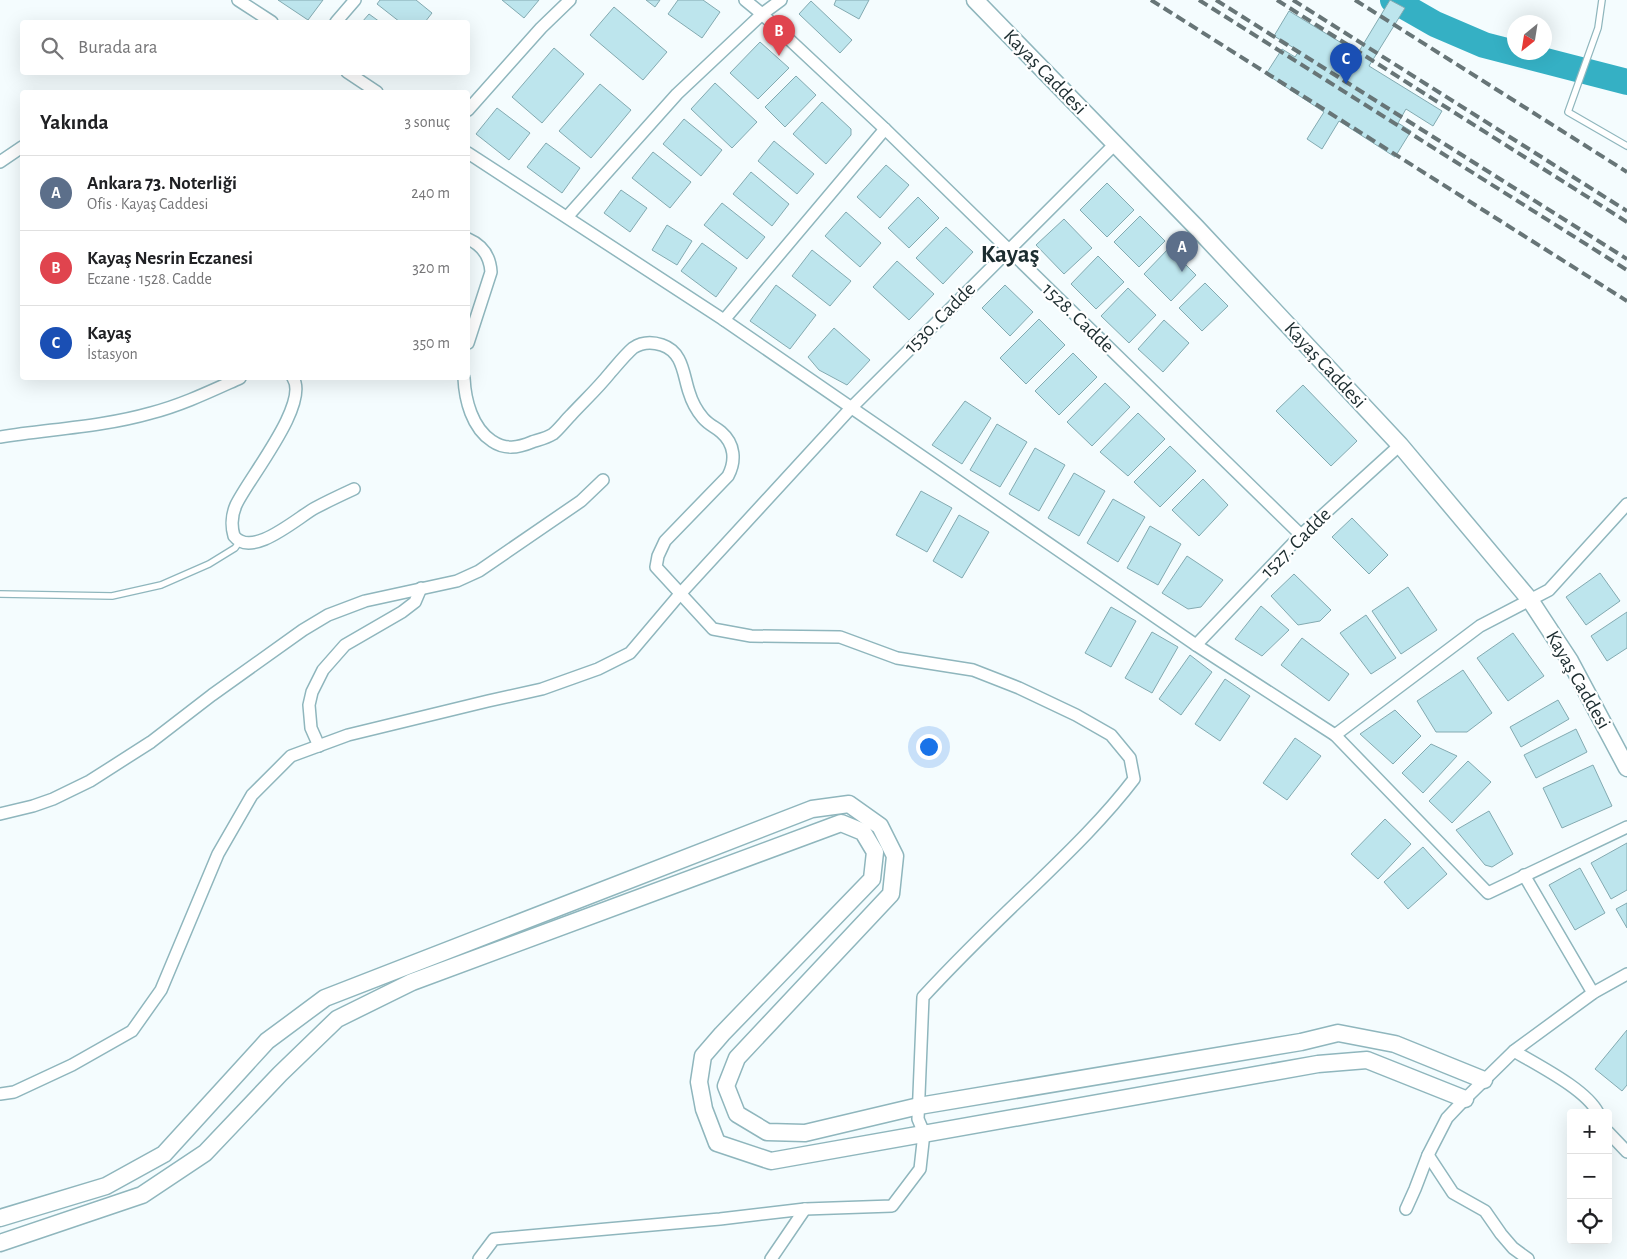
<!DOCTYPE html>
<html lang="tr">
<meta charset="utf-8">
<style>
body{margin:0;font-family:"Alegreya Sans",sans-serif;background:#f2f2f2;color:#202124}
.controls{position:absolute;right:15px;bottom:15px;display:grid;overflow:hidden;border-radius:5px;box-shadow:0 5px 20px #0002}
.controls button{width:45px;height:45px;display:grid;place-items:center;padding:0;border:0;border-bottom:1px solid #e0e0e0;background:#fff;color:#202124;font:25px sans-serif}
.compass{position:absolute;left:1507px;top:15px;width:45px;height:45px;border-radius:50%;background:#fff;box-shadow:0 5px 20px #0002;rotate:210deg}
.you{position:absolute;left:928px;top:746px;width:18px;height:18px;margin:-12px;border:4px solid #fff;border-radius:50%;background:#1a73e8;box-shadow:0 0 0 8px #1a73e833}
.badge{display:grid;place-items:center;width:32px;height:32px;border-radius:50%;background:#734c2a;color:#fff;font-size:16px;font-weight:700}
.pin{position:absolute;translate:-50% -41px;filter:drop-shadow(0 1px 2px #0008)}
.pin::after{content:'';position:absolute;top:26px;width:18px;height:15px;background:inherit;clip-path:polygon(0 0,100% 0,50% 100%)}
.list{margin:0;padding:0;list-style:none}
h2{display:flex;justify-content:space-between;align-items:center;height:65px;margin:0;padding:0 20px;font-size:21px}
h2 small{font-size:16px;font-weight:400;color:#757577}
.list li{display:grid;grid-template-columns:32px 1fr auto;gap:15px;align-items:center;box-sizing:border-box;height:75px;padding:0 20px;border-top:1px solid #e0e0e0}
.list b{display:block;font-size:19px;white-space:nowrap}
.list p{margin:0;font-size:16px;white-space:nowrap;color:#757577}
.list em{font-size:16px;font-style:normal;color:#757577}
.icon{flex:none;width:28px;height:28px;fill:none;stroke:currentColor;stroke-width:2;stroke-linecap:round;stroke-linejoin:round}
.map{position:relative;flex:none;width:1627px;height:1259px;overflow:hidden}
.search{position:absolute;background:#fff;box-shadow:0 5px 20px #0002;left:20px;top:20px;width:450px;height:55px;display:flex;align-items:center;gap:12px;box-sizing:border-box;padding:0 18px;border-radius:5px;color:#757577;font-size:19px}
.panel{position:absolute;background:#fff;box-shadow:0 5px 20px #0002;left:20px;top:90px;width:450px;height:290px;border-radius:5px}
.map>svg:first-child{display:block}
.lines{fill:none;stroke-linecap:round;stroke-linejoin:round}
.river{stroke:#35b0c4;stroke-width:26}
.building{fill:#bde5ed;stroke:#83aab1}
.lane-casing{stroke:#8fb6bd;stroke-width:8}
.street-casing{stroke:#8fb6bd;stroke-width:14}
.secondary-casing{stroke:#8fb6bd;stroke-width:19}
.lane{stroke:#fff;stroke-width:5.5}
.street{stroke:#fff;stroke-width:11}
.secondary{stroke:#fff;stroke-width:16}
.rail{stroke:#677577;stroke-width:4;stroke-dasharray:10 5;stroke-linecap:butt}
.labels{text-anchor:middle;dominant-baseline:central;stroke-width:4.5;stroke-linejoin:round;paint-order:stroke}
.street-label{font-size:20px;fill:#1c2c2f;stroke:#fff}
.district-label{font-size:25px;font-weight:bold;fill:#1c2c2f;stroke:#fff}
</style>
<div class="map">
<svg width="1627" height="1259" viewBox="0 0 1627 1259">
<rect width="100%" height="100%" fill="#f4fcfe"/>
<g class="lines">
<path class="river" d="M 1393,0 L 1435,24 L 1484,45 L 1627,82"/>
</g>
<g class="building">
<path d="M 278,0 L 323,0 L 308,20 Z"/>
<path d="M 380,0 L 416,0 L 432,13 L 425,22 L 400,22 L 377,4 Z"/>
<path d="M 502,0 L 539,0 L 524,18 Z"/>
<path d="M 646,0 L 660,0 L 655,7 Z"/>
<path d="M 678,0 L 703,0 L 720,12 L 702,38 L 668,14 Z"/>
<path d="M 836,0 L 869,0 L 859,19 L 834,5 Z"/>
<path d="M 1390,0 L 1405,8 L 1369,66 L 1442,111 L 1433,126 L 1406,109 L 1398,123 L 1411,131 L 1395,157 L 1339,121 L 1322,149 L 1307,139 L 1324,112 L 1266,74 L 1282,49 L 1295,57 L 1299,51 L 1274,36 L 1289,11 L 1358,53 Z"/>
<path d="M 811,1 L 852,40 L 840,53 L 799,14 Z"/>
<path d="M 614,7 L 667,52 L 643,80 L 590,35 Z"/>
<path d="M 369,14 L 380,22 L 362,22 Z"/>
<path d="M 760,42 L 789,68 L 758,99 L 730,73 Z"/>
<path d="M 554,48 L 584,74 L 542,123 L 512,97 Z"/>
<path d="M 796,76 L 816,95 L 785,127 L 765,107 Z"/>
<path d="M 715,83 L 757,122 L 732,148 L 691,109 Z"/>
<path d="M 600,84 L 631,110 L 591,158 L 559,131 Z"/>
<path d="M 822,102 L 851,129 L 851,135 L 826,164 L 793,134 Z"/>
<path d="M 497,108 L 530,133 L 509,160 L 476,134 Z"/>
<path d="M 684,119 L 722,150 L 701,176 L 663,144 Z"/>
<path d="M 774,141 L 814,174 L 797,194 L 758,161 Z"/>
<path d="M 546,143 L 580,168 L 562,193 L 527,167 Z"/>
<path d="M 653,152 L 691,182 L 670,208 L 632,178 Z"/>
<path d="M 886,165 L 909,185 L 880,218 L 857,197 Z"/>
<path d="M 751,172 L 789,204 L 772,226 L 733,194 Z"/>
<path d="M 1107,183 L 1134,210 L 1107,237 L 1080,210 Z"/>
<path d="M 621,190 L 647,208 L 630,232 L 604,213 Z"/>
<path d="M 918,197 L 939,218 L 909,248 L 888,228 Z"/>
<path d="M 722,203 L 765,237 L 747,259 L 704,225 Z"/>
<path d="M 846,212 L 881,243 L 860,267 L 825,236 Z"/>
<path d="M 1140,216 L 1165,241 L 1139,267 L 1114,242 Z"/>
<path d="M 1064,219 L 1092,248 L 1064,274 L 1036,245 Z"/>
<path d="M 667,225 L 692,241 L 677,265 L 652,250 Z"/>
<path d="M 946,227 L 973,252 L 943,284 L 916,258 Z"/>
<path d="M 702,243 L 737,268 L 716,297 L 681,271 Z"/>
<path d="M 1169,248 L 1196,275 L 1171,301 L 1144,274 Z"/>
<path d="M 812,250 L 851,281 L 830,306 L 792,276 Z"/>
<path d="M 1098,256 L 1124,282 L 1096,309 L 1071,284 Z"/>
<path d="M 897,261 L 934,294 L 909,320 L 873,287 Z"/>
<path d="M 1205,283 L 1228,306 L 1202,331 L 1179,308 Z"/>
<path d="M 776,285 L 816,315 L 790,349 L 750,321 Z"/>
<path d="M 1005,285 L 1033,312 L 1010,336 L 982,308 Z"/>
<path d="M 1128,288 L 1156,315 L 1129,343 L 1101,316 Z"/>
<path d="M 1039,319 L 1065,345 L 1026,384 L 1000,358 Z"/>
<path d="M 1164,320 L 1189,343 L 1163,372 L 1138,349 Z"/>
<path d="M 834,328 L 870,360 L 847,385 L 819,370 L 808,357 Z"/>
<path d="M 1073,353 L 1097,377 L 1059,415 L 1035,391 Z"/>
<path d="M 1105,383 L 1130,407 L 1092,446 L 1067,422 Z"/>
<path d="M 1303,385 L 1357,441 L 1331,466 L 1276,411 Z"/>
<path d="M 965,401 L 991,418 L 962,464 L 932,445 Z"/>
<path d="M 1138,413 L 1165,439 L 1128,476 L 1100,452 Z"/>
<path d="M 997,424 L 1027,442 L 1000,487 L 970,470 Z"/>
<path d="M 1170,446 L 1196,471 L 1160,507 L 1134,482 Z"/>
<path d="M 1035,448 L 1065,465 L 1039,511 L 1009,494 Z"/>
<path d="M 1074,473 L 1105,491 L 1079,536 L 1048,518 Z"/>
<path d="M 1203,479 L 1228,505 L 1199,536 L 1172,510 Z"/>
<path d="M 921,491 L 952,508 L 927,552 L 896,535 Z"/>
<path d="M 1113,499 L 1145,517 L 1118,562 L 1087,543 Z"/>
<path d="M 959,515 L 989,532 L 962,578 L 933,561 Z"/>
<path d="M 1352,518 L 1388,555 L 1369,574 L 1332,537 Z"/>
<path d="M 1150,526 L 1181,544 L 1158,585 L 1127,568 Z"/>
<path d="M 1187,556 L 1223,580 L 1201,607 L 1188,609 L 1162,593 Z"/>
<path d="M 1600,573 L 1620,601 L 1586,625 L 1566,597 Z"/>
<path d="M 1294,574 L 1331,610 L 1320,621 L 1298,625 L 1271,596 Z"/>
<path d="M 1408,587 L 1437,630 L 1401,654 L 1372,611 Z"/>
<path d="M 1261,606 L 1289,630 L 1262,656 L 1235,639 Z"/>
<path d="M 1111,607 L 1136,621 L 1111,667 L 1085,653 Z"/>
<path d="M 1627,612 L 1627,648 L 1607,661 L 1591,636 Z"/>
<path d="M 1366,615 L 1396,658 L 1371,674 L 1340,633 Z"/>
<path d="M 1152,632 L 1178,647 L 1152,693 L 1125,678 Z"/>
<path d="M 1513,633 L 1544,676 L 1508,701 L 1477,658 Z"/>
<path d="M 1302,638 L 1349,674 L 1329,701 L 1281,665 Z"/>
<path d="M 1190,655 L 1212,672 L 1181,715 L 1159,699 Z"/>
<path d="M 1463,670 L 1492,713 L 1467,732 L 1436,732 L 1417,701 Z"/>
<path d="M 1225,679 L 1250,696 L 1220,741 L 1195,724 Z"/>
<path d="M 1558,700 L 1569,719 L 1521,747 L 1510,727 Z"/>
<path d="M 1395,710 L 1421,736 L 1393,764 L 1360,734 Z"/>
<path d="M 1576,729 L 1587,752 L 1536,778 L 1524,755 Z"/>
<path d="M 1295,738 L 1321,756 L 1287,800 L 1263,783 Z"/>
<path d="M 1431,744 L 1457,756 L 1423,793 L 1402,773 Z"/>
<path d="M 1468,761 L 1491,782 L 1452,823 L 1429,801 Z"/>
<path d="M 1593,765 L 1612,806 L 1562,828 L 1543,788 Z"/>
<path d="M 1489,811 L 1513,854 L 1492,867 L 1485,865 L 1456,830 Z"/>
<path d="M 1385,819 L 1411,844 L 1378,879 L 1351,854 Z"/>
<path d="M 1627,843 L 1627,890 L 1611,899 L 1591,863 Z"/>
<path d="M 1423,847 L 1447,874 L 1408,909 L 1384,882 Z"/>
<path d="M 1580,868 L 1605,913 L 1575,930 L 1549,885 Z"/>
<path d="M 1627,903 L 1627,928 L 1616,909 Z"/>
<path d="M 1627,1030 L 1627,1085 L 1622,1091 L 1595,1069 Z"/>
</g>
<g class="lines">
<defs>
<g id="lane">
<path d="M 1602,0 L 1598,28 L 1568,112 L 1627,146"/>
<path d="M 0,594 L 112,596 L 161,585 L 209,564 L 235,548 L 240,541"/>
</g>
<g id="street">
<path d="M 238,0 L 272,22"/>
<path d="M 745,0 L 762,14 L 885,129 L 1301,535"/>
<path d="M 336,22 L 355,0"/>
<path d="M 347,72 L 377,92"/>
<path d="M 468,110 L 541,28 L 570,0"/>
<path d="M 468,153 L 724,320 L 1196,645 L 1335,735 L 1488,893 L 1627,827"/>
<path d="M 0,162 L 22,147"/>
<path d="M 567,217 L 677,94 L 762,14 L 781,0"/>
<path d="M 468,239 C 482,245 490,256 491,272 L 468,343"/>
<path d="M 724,320 L 885,129"/>
<path d="M 293,378 C 310,404 248,479 236,505 C 232,514 231,526 234,536 C 252,559 297,518 315,508 C 328,501 341,495 354,489"/>
<path d="M 464,378 C 465,400 472,428 492,441 C 505,450 518,448 532,442 C 538,440 547,438 553,434 C 559,429 565,421 571,415 C 584,401 598,388 610,373 C 617,365 625,355 633,348 C 642,342 653,342 662,345 C 683,352 683,374 689,392 C 692,402 697,411 703,418 C 709,425 715,427 721,432 C 735,444 736,461 728,476 L 665,541 L 658,556 L 656,567 L 713,629 L 751,636 L 840,637 L 897,658 L 973,670 L 1019,688 L 1076,715 L 1111,735 L 1130,758 L 1134,779 C 1105,817 1070,851 1036,884 C 997,921 959,958 923,997 L 918,1119 L 924,1133 L 920,1169 L 892,1206 L 805,1209 L 720,1219 L 494,1239 L 479,1259"/>
<path d="M 0,437 C 50,429 102,427 151,413 C 182,405 211,391 240,378"/>
<path d="M 1196,645 L 1301,535 L 1400,445"/>
<path d="M 1335,735 L 1480,626 L 1549,590 L 1627,504"/>
<path d="M 319,746 L 311,728 L 309,705 L 312,692 L 323,670 L 345,645 L 402,612 L 415,602 L 421,588"/>
<path d="M 0,814 L 33,806 L 53,799 L 90,781 L 151,742 L 212,695 L 303,630 L 328,615 L 365,601 L 457,581 L 479,571 L 581,501 L 603,480"/>
<path d="M 1524,875 L 1593,993"/>
<path d="M 1514,1051 C 1537,1065 1586,1089 1598,1113"/>
<path d="M 0,1094 L 14,1092 L 72,1065 L 132,1031 L 161,990 L 218,854 L 252,795 L 291,756 L 348,735 L 488,701 L 542,689 L 598,669 L 630,653 L 680,594 L 851,408 L 1114,145"/>
<path d="M 1608,1132 L 1627,1152"/>
<path d="M 1428,1155 L 1453,1193 L 1485,1211 L 1501,1234 L 1513,1248 L 1528,1259"/>
<path d="M 1406,1209 L 1415,1189 L 1428,1155 L 1447,1118 L 1465,1099 L 1514,1051 L 1593,993 L 1627,974"/>
<path d="M 771,1259 L 805,1209"/>
</g>
<g id="secondary">
<path d="M 975,0 L 1196,227 L 1400,445 L 1530,600 L 1570,661 L 1627,768"/>
<path d="M 0,1218 L 106,1186 L 164,1154 L 267,1041 L 325,998 L 812,809 L 849,804 L 880,826 L 895,856 L 891,894 L 737,1058 L 726,1086 L 737,1114 L 767,1132 L 805,1133 L 919,1106 L 1301,1042 L 1338,1033 L 1395,1044 L 1484,1080"/>
<path d="M 0,1243 L 142,1195 L 205,1153 L 280,1074 L 337,1019 L 412,982 L 841,823 L 863,832 L 875,852 L 872,879 L 722,1034 L 703,1056 L 699,1082 L 704,1109 L 717,1143 L 771,1161 L 1318,1064 L 1367,1060 L 1465,1099"/>
</g>
</defs>
<use href="#lane" class="lane-casing"/>
<use href="#street" class="street-casing"/>
<use href="#secondary" class="secondary-casing"/>
<use href="#lane" class="lane"/>
<use href="#street" class="street"/>
<use href="#secondary" class="secondary"/>
<g class="rail">
<path d="M 1151,0 L 1627,301"/>
<path d="M 1199,0 L 1627,270"/>
<path d="M 1216,0 L 1627,259"/>
<path d="M 1277,0 L 1627,222"/>
<path d="M 1293,0 L 1627,211"/>
<path d="M 1355,0 L 1627,172"/>
</g>
</g>
<g class="labels">
<g class="street-label">
<text transform="translate(1045 72) rotate(46)">Kayaş Caddesi</text>
<text transform="translate(940 318) rotate(-45)">1530. Cadde</text>
<text transform="translate(1078 318) rotate(44)">1528. Cadde</text>
<text transform="translate(1325 365) rotate(47)">Kayaş Caddesi</text>
<text transform="translate(1296 543) rotate(-45)">1527. Cadde</text>
<text transform="translate(1578 680) rotate(60)">Kayaş Caddesi</text>
</g>
<g class="district-label">
<text x="1010" y="254">Kayaş</text>
</g>
</g>
</svg>
<div class="controls">
<button>+</button>
<button>−</button>
<button><svg class="icon" aria-label="locate" viewBox="0 0 24 24"><circle cx="12" cy="12" r="6"/><path d="M12 2v4M12 18v4M2 12h4M18 12h4"/></svg></button>
</div>
<svg class="compass" viewBox="-18 -18 36 36"><path d="M0-13l5 13h-10z" fill="#e53935"/><path d="M0 13l5-13h-10z" fill="#757577"/></svg>
<div class="you"></div>
<div class="pin badge" style="left:1182px;top:272px;background:#5c6f8a">A</div>
<div class="pin badge" style="left:779px;top:56px;background:#e0444e">B</div>
<div class="pin badge" style="left:1346px;top:84px;background:#1a4fb4">C</div>
<div class="search"><svg class="icon" aria-label="search" viewBox="0 0 24 24"><circle cx="10" cy="10" r="6"/><path d="M15 15l6 6"/></svg>Burada ara</div>
<section class="panel">
<h2>Yakında<small>3 sonuç</small></h2>
<ul class="list">
<li><span class="badge" style="background:#5c6f8a">A</span><div><b>Ankara 73. Noterliği</b><p>Ofis · Kayaş Caddesi</p></div><em>240 m</em></li>
<li><span class="badge" style="background:#e0444e">B</span><div><b>Kayaş Nesrin Eczanesi</b><p>Eczane · 1528. Cadde</p></div><em>320 m</em></li>
<li><span class="badge" style="background:#1a4fb4">C</span><div><b>Kayaş</b><p>İstasyon</p></div><em>350 m</em></li>
</ul>
</section>
</div>
